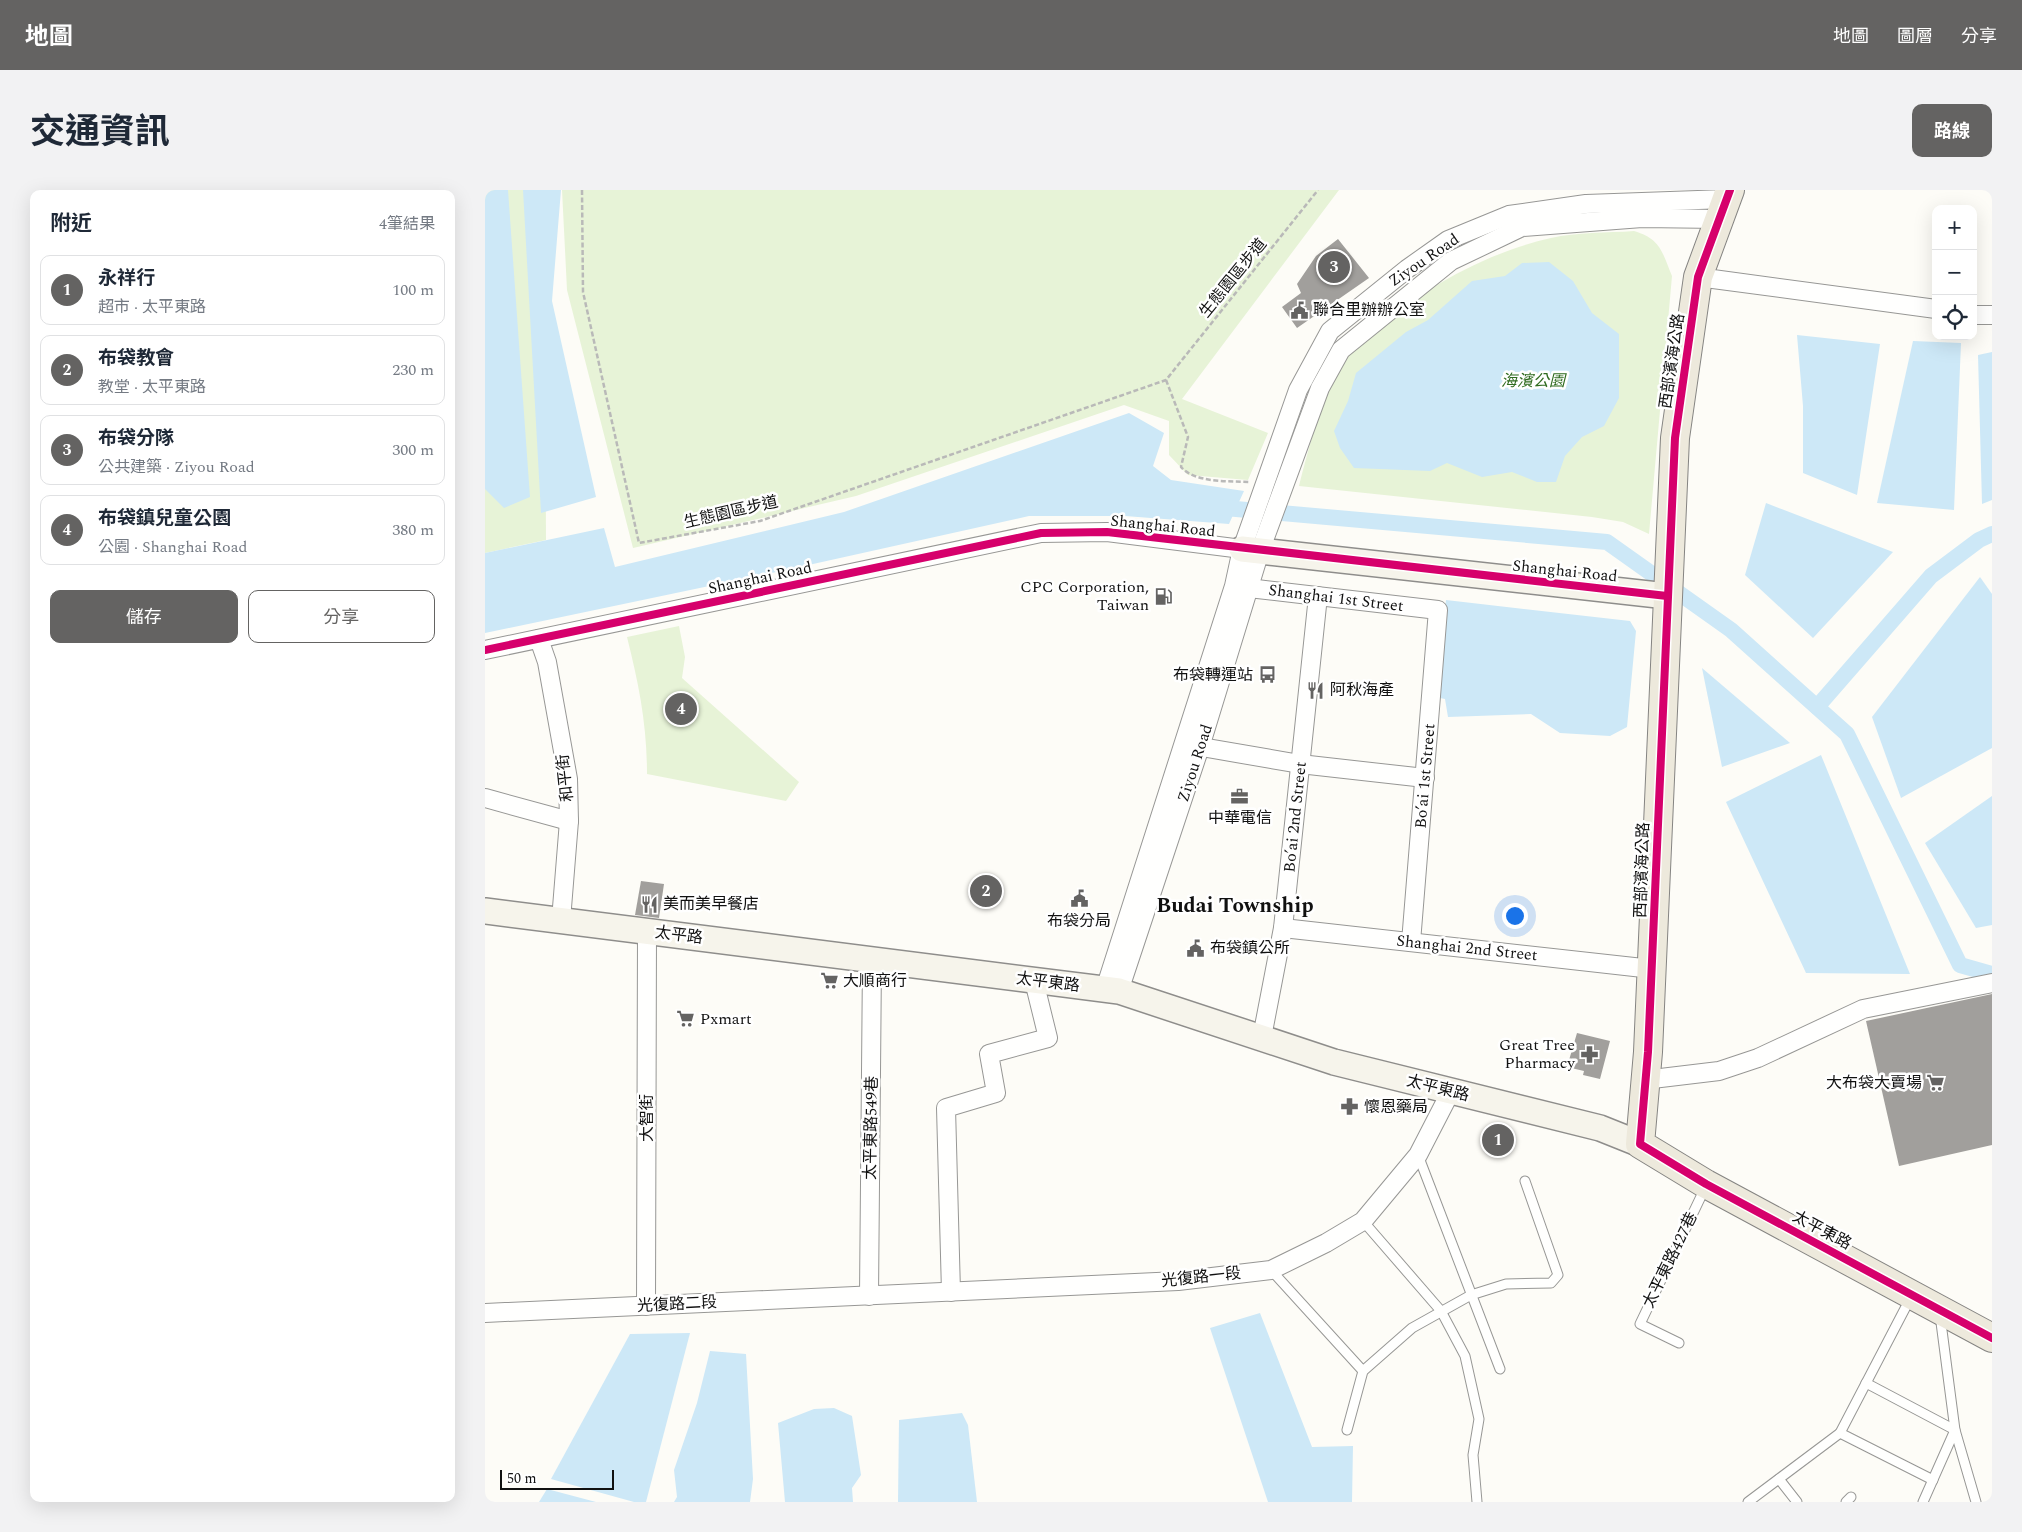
<!DOCTYPE html>
<html lang="zh-TW">
<meta charset="utf-8">
<style>
body{margin:0;font-family:Spectral,"Noto Sans TC",serif;background:#f2f2f3;color:#1f2937}
.controls{position:absolute;right:15px;top:15px;display:grid;overflow:hidden;border-radius:10px;box-shadow:0 5px 20px #0002}
.controls button{width:45px;height:45px;display:grid;place-items:center;padding:0;border:0;border-bottom:1px solid #e0e1e3;background:#fff;color:#1f2937;font:25px sans-serif}
.scale{position:absolute;left:15px;bottom:12px;width:114px;box-sizing:border-box;padding-left:5px;border:2px solid #111;border-top:0;font-size:14px;line-height:18px;white-space:nowrap;color:#111;-webkit-text-stroke:4px #fff;paint-order:stroke}
.you{position:absolute;left:1029px;top:725px;width:18px;height:18px;margin:-12px;border:4px solid #fff;border-radius:50%;background:#1a73e8;box-shadow:0 0 0 8px #1a73e833}
.badge{display:grid;place-items:center;width:32px;height:32px;border-radius:50%;background:#646362;color:#fff;font-size:16px;font-weight:700}
.pin{position:absolute;translate:-50% -50%;border:2px solid #fff;box-shadow:0 1px 5px #0006}
.list{margin:0;padding:0;list-style:none}
h2{display:flex;justify-content:space-between;align-items:center;height:65px;margin:0;padding:0 20px;font-size:21px}
h2 small{font-size:16px;font-weight:400;color:#747a83}
.list li{display:grid;grid-template-columns:32px 1fr auto;gap:15px;align-items:center;box-sizing:border-box;height:70px;margin:0 10px 10px;padding:0 10px;border:1px solid #e0e1e3;border-radius:10px}
.list b{display:block;font-size:19px;white-space:nowrap}
.list p{margin:0;font-size:16px;white-space:nowrap;color:#747a83}
.list em{font-size:16px;font-style:normal;color:#747a83}
.actions{display:flex;gap:10px;padding:15px 20px}
.actions a{flex:1;padding:11px 0;border:1px solid #646362;border-radius:10px;text-align:center;font-size:18px;color:#646362}
.actions .main{background:#646362;color:#fff}
.icon{flex:none;width:28px;height:28px;fill:none;stroke:currentColor;stroke-width:2;stroke-linecap:round;stroke-linejoin:round}
.map{position:relative;flex:none;width:1507px;height:1312px;overflow:hidden;border-radius:10px}
header{display:flex;align-items:center;gap:30px;box-sizing:border-box;height:70px;padding:0 25px;background:#646362;color:#fff}
header strong{font-size:24px}
nav{display:flex;gap:28px;margin-inline-start:auto;font-size:18px}
.intro{display:flex;align-items:center;justify-content:space-between;box-sizing:border-box;height:120px;padding:0 30px}
h1{margin:0;font-size:35px}
.button{padding:12px 22px;border-radius:10px;background:#646362;color:#fff;font-size:18px;font-weight:700}
main{display:flex;gap:30px;padding:0 30px}
aside{flex:1;background:#fff;border-radius:10px;box-shadow:0 5px 20px #0002}
.map>svg:first-child{display:block}
.green{fill:#e7f3d7}
.water{fill:#cde8f7}
.lines{fill:none;stroke-linecap:round;stroke-linejoin:round}
.canal{stroke:#cde8f7;stroke-width:16}
.building{fill:#a19f9c}
.lane-casing{stroke:#979795;stroke-width:11}
.street-casing{stroke:#979795;stroke-width:20}
.secondary-casing{stroke:#8e8d8b;stroke-width:28}
.primary-casing{stroke:#858482;stroke-width:30}
.path{stroke:#b9b9b8;stroke-width:2.5;stroke-dasharray:5 2.5;stroke-linecap:butt}
.lane{stroke:#fffffe;stroke-width:9}
.street{stroke:#fffffe;stroke-width:18}
.secondary{stroke:#f6f4eb;stroke-width:25}
.primary{stroke:#ede9dc;stroke-width:28}
.cycleway-casing{stroke:#fff;stroke-width:11}
.cycleway{stroke:#d6006c;stroke-width:8}
.labels{text-anchor:middle;dominant-baseline:central;stroke-width:5;stroke-linejoin:round;paint-order:stroke}
.street-label{font-size:16px;fill:#111;stroke:#fff}
.poi-label{font-size:16px;fill:#111;stroke:#fff;text-anchor:start}
.park-label{font-size:16px;font-style:italic;fill:#2f6b1f;stroke:#fff}
.district-label{font-size:21px;font-weight:bold;fill:#111;stroke:#fff}
</style>
<header>
<strong>地圖</strong>
<nav><a>地圖</a><a>圖層</a><a>分享</a></nav>
</header>
<div class="intro"><h1>交通資訊</h1><a class="button">路線</a></div>
<main>
<aside>
<h2>附近<small>4筆結果</small></h2>
<ul class="list">
<li><span class="badge">1</span><div><b>永祥行</b><p>超市 · 太平東路</p></div><em>100 m</em></li>
<li><span class="badge">2</span><div><b>布袋教會</b><p>教堂 · 太平東路</p></div><em>230 m</em></li>
<li><span class="badge">3</span><div><b>布袋分隊</b><p>公共建築 · Ziyou Road</p></div><em>300 m</em></li>
<li><span class="badge">4</span><div><b>布袋鎮兒童公園</b><p>公園 · Shanghai Road</p></div><em>380 m</em></li>
</ul>
<div class="actions"><a class="main">儲存</a><a>分享</a></div>
</aside>
<div class="map">
<svg width="1507" height="1312" viewBox="0 0 1507 1312">
<rect width="100%" height="100%" fill="#fdfcf7"/>
<g class="green">
<path d="M 0,0 L 59,0 L 61,350 L 0,363 Z"/>
<path d="M 77,0 L 854,0 L 697,209 L 783,243 L 763,290 L 703,285 L 684,265 L 684,231 L 639,215 L 371,306 L 148,358 L 82,100 Z"/>
<path d="M 1149,41 C 1176,49 1177,62 1187,86 L 1164,344 L 1138,332 L 1107,327 L 814,296 C 825,253 836,209 859,171 C 865,161 877,152 886,144 C 936,99 1000,63 1066,48 C 1092,42 1122,43 1149,41 Z"/>
<path d="M 194,436 L 200,467 L 197,488 L 314,592 L 301,611 L 162,584 C 162,535 154,495 142,447 Z"/>
</g>
<g class="water">
<path d="M 0,0 L 23,0 L 45,307 L 19,318 L 0,299 Z"/>
<path d="M 38,0 L 76,0 L 67,111 L 111,307 L 56,323 Z"/>
<path d="M 1064,72 L 1088,91 L 1107,123 L 1134,144 L 1134,208 L 1119,236 L 1097,247 L 1080,266 L 1071,292 L 1052,292 L 1027,282 L 997,287 L 962,273 L 945,281 L 869,278 L 855,258 L 849,241 L 863,211 L 871,183 L 921,142 L 943,130 L 987,91 L 1020,86 L 1037,73 Z"/>
<path d="M 1312,145 L 1395,154 L 1372,305 L 1318,283 L 1318,216 Z"/>
<path d="M 1428,151 L 1476,153 L 1469,320 L 1392,313 Z"/>
<path d="M 1507,162 L 1507,310 L 1497,314 L 1493,165 Z"/>
<path d="M 644,223 L 679,243 L 668,276 L 686,290 L 759,301 L 744,334 L 640,326 L 544,326 L 301,380 L 0,443 L 0,363 L 119,338 L 130,377 L 359,322 Z"/>
<path d="M 1281,313 L 1408,362 L 1328,448 L 1260,385 Z"/>
<path d="M 1495,387 L 1507,404 L 1507,558 L 1416,608 L 1387,527 Z"/>
<path d="M 961,410 L 1145,431 L 1151,441 L 1142,537 L 1125,546 L 1075,543 L 1046,524 L 963,527 L 960,509 L 950,507 Z"/>
<path d="M 1217,478 L 1305,553 L 1237,577 Z"/>
<path d="M 1336,565 L 1425,784 L 1321,783 L 1241,612 Z"/>
<path d="M 1507,606 L 1507,735 L 1491,738 L 1440,653 Z"/>
<path d="M 775,1123 L 827,1257 L 868,1256 L 867,1312 L 783,1312 L 725,1138 Z"/>
<path d="M 205,1143 L 161,1312 L 149,1312 L 66,1289 L 145,1144 Z"/>
<path d="M 225,1161 L 261,1164 L 268,1289 L 265,1312 L 189,1312 L 192,1307 L 189,1280 L 212,1213 Z"/>
<path d="M 349,1218 L 367,1226 L 376,1285 L 367,1298 L 368,1312 L 300,1312 L 293,1233 L 329,1219 Z"/>
<path d="M 477,1223 L 483,1235 L 492,1312 L 413,1312 L 414,1230 Z"/>
<path d="M 62,1299 L 111,1312 L 54,1312 Z"/>
</g>
<g class="lines">
<g class="canal">
<path d="M 729,317 L 1122,352 L 1246,440 L 1362,544 L 1475,775 L 1507,784"/>
<path d="M 1332,517 L 1446,386 L 1494,350 L 1507,344"/>
</g>
</g>
<g class="building">
<path d="M 853,49 L 884,88 L 812,138 L 797,117 L 816,103 L 812,94 L 831,66 Z"/>
<path d="M 156,691 L 179,694 L 174,728 L 150,725 Z"/>
<path d="M 1507,804 L 1507,955 L 1414,976 L 1381,831 Z"/>
<path d="M 1092,843 L 1125,851 L 1115,889 L 1098,885 L 1099,881 L 1082,877 Z"/>
</g>
<g class="lines">
<defs>
<g id="lane">
<path d="M 933,965 L 1015,1179"/>
<path d="M 878,1031 L 956,1121 L 980,1166 L 994,1229 L 988,1265 L 992,1312"/>
<path d="M 786,1080 L 878,1181"/>
<path d="M 1194,1153 L 1155,1134 L 1220,998"/>
<path d="M 1381,1193 L 1470,1240 L 1491,1312"/>
<path d="M 862,1240 L 878,1181 L 927,1138 L 986,1105 L 1021,1094 L 1066,1093 L 1073,1085 L 1040,991"/>
<path d="M 1355,1243 L 1448,1290"/>
<path d="M 1294,1289 L 1312,1312"/>
<path d="M 1263,1312 L 1355,1243 L 1426,1107"/>
<path d="M 1361,1312 L 1366,1307"/>
<path d="M 1438,1312 L 1470,1240 L 1455,1125"/>
</g>
<g id="street">
<path d="M 1213,87 L 1451,119"/>
<path d="M 1488,125 L 1507,125"/>
<path d="M 755,397 L 953,420 L 926,752"/>
<path d="M 54,449 L 62,472 L 83,589 L 84,631 L 76,730"/>
<path d="M 0,460 L 556,343 L 622,342 L 757,359"/>
<path d="M 705,555 L 815,574 L 940,588"/>
<path d="M 0,608 L 84,631"/>
<path d="M 798,738 L 1167,779"/>
<path d="M 620,799 L 749,396 L 757,359 L 813,200 L 845,141 L 922,79 L 963,50 L 1024,25 L 1101,14 L 1241,9"/>
<path d="M 634,801 L 715,557 L 775,361 L 835,198 L 856,160 L 966,71 L 1037,37 L 1157,28 L 1234,29"/>
<path d="M 777,847 L 798,738 L 833,406"/>
<path d="M 1159,890 L 1234,881 L 1273,868 L 1378,819 L 1507,793"/>
<path d="M 466,1102 L 461,918 L 511,903 L 504,864 L 563,848 L 549,791"/>
<path d="M 384,1106 L 387,770"/>
<path d="M 161,1116 L 162,741"/>
<path d="M 0,1123 L 693,1091 L 786,1080 L 841,1053 L 878,1031 L 933,965 L 966,901"/>
</g>
<g id="secondary">
<path d="M 757,359 L 1182,406"/>
<path d="M 0,721 L 634,801 L 849,872 L 1115,938 L 1155,954"/>
</g>
<path id="primary" d="M 1245,0 L 1213,87 L 1190,248 L 1163,862 L 1155,954 L 1221,994 L 1507,1148"/>
</defs>
<use href="#lane" class="lane-casing"/>
<use href="#street" class="street-casing"/>
<use href="#secondary" class="secondary-casing"/>
<use href="#primary" class="primary-casing"/>
<g class="path">
<path d="M 97,0 L 98,102 L 154,353 L 275,331 L 681,190 L 833,0"/>
<path d="M 681,190 L 703,247 L 696,277 C 710,293 743,291 764,292"/>
</g>
<use href="#lane" class="lane"/>
<use href="#street" class="street"/>
<use href="#secondary" class="secondary"/>
<use href="#primary" class="primary"/>
<defs>
<g id="cycleway">
<path d="M 1245,0 L 1213,87 L 1190,248 L 1163,862 L 1155,954 L 1221,994 L 1507,1148"/>
<path d="M 0,460 L 556,343 L 622,342 L 1182,406"/>
</g>
</defs>
<use href="#cycleway" class="cycleway-casing"/>
<use href="#cycleway" class="cycleway"/>
</g>
<defs>
<symbol id="civic-bare" viewBox="-9 -9 18 18"><path d="M-.6-6.5H3V-4.5H.6V-3L4-1V1h2V6H-6V1h2V-1L-.6-3ZM-1.2 2.5V6h2.4V2.5Z" fill="#646362" stroke="#fff" stroke-width="2.5" paint-order="stroke"/></symbol>
<symbol id="fuel-bare" viewBox="-9 -9 18 18"><path d="M-5.5-6h7V0h2V4h1.3V-2.5L3-4.5l.8-.8L6-3V5H2.5V1h-1V6h-7ZM-4.2-4.7v3.2H.2V-4.7Z" fill="#646362" stroke="#fff" stroke-width="2.5" paint-order="stroke"/></symbol>
<symbol id="bus-bare" viewBox="-9 -9 18 18"><path d="M-5-6H5V4H4V6H2V4H-2V6H-4V4H-5ZM-3.5-4V0h7V-4ZM-3.5 1.2v1.5H-2V1.2ZM2 1.2v1.5H3.5V1.2Z" fill="#646362" stroke="#fff" stroke-width="2.5" paint-order="stroke"/></symbol>
<symbol id="restaurant-bare" viewBox="-9 -9 18 18"><path d="M-5-6h1v4h1v-4h1v4h1v-4h1v5L-1.5 .5V6h-2V.5L-5-1ZM5-6V6H3V1.5H1.5Q1.5-4 5-6Z" fill="#646362" stroke="#fff" stroke-width="2.5" paint-order="stroke"/></symbol>
<symbol id="office-bare" viewBox="-9 -9 18 18"><path d="M-6-3h4V-5.5h4V-3h4V5H-6ZM-1-4.5V-3h2v-1.5ZM-6 0V1H6V0Z" fill="#646362" stroke="#fff" stroke-width="2.5" paint-order="stroke"/></symbol>
<symbol id="supermarket-bare" viewBox="-9 -9 18 18"><path d="M-6-5.5h2.5l.6 2H6L4.5 2H-2.5L-4.4-4H-6ZM-1.5 3.2a1.3 1.3 0 1 0 .1 0ZM3 3.2a1.3 1.3 0 1 0 .1 0Z" fill="#646362" stroke="#fff" stroke-width="2.5" paint-order="stroke"/></symbol>
<symbol id="pharmacy-bare" viewBox="-9 -9 18 18"><path d="M-2-6h4v4h4v4h-4v4h-4v-4h-4v-4h4Z" fill="#646362" stroke="#fff" stroke-width="2.5" paint-order="stroke"/></symbol>
</defs>
<g fill-rule="evenodd">
<use href="#civic-bare" x="802" y="108" width="25" height="25"/>
<use href="#fuel-bare" x="666" y="394" width="25" height="25"/>
<use href="#bus-bare" x="770" y="472" width="25" height="25"/>
<use href="#restaurant-bare" x="818" y="488" width="25" height="25"/>
<use href="#office-bare" x="742" y="594" width="25" height="25"/>
<use href="#civic-bare" x="582" y="696" width="25" height="25"/>
<use href="#restaurant-bare" x="152" y="702" width="25" height="25"/>
<use href="#civic-bare" x="698" y="746" width="25" height="25"/>
<use href="#supermarket-bare" x="332" y="778" width="25" height="25"/>
<use href="#supermarket-bare" x="188" y="816" width="25" height="25"/>
<use href="#pharmacy-bare" x="1092" y="852" width="25" height="25"/>
<use href="#supermarket-bare" x="1438" y="880" width="25" height="25"/>
<use href="#pharmacy-bare" x="852" y="904" width="25" height="25"/>
</g>
<g class="labels">
<g class="street-label">
<text transform="translate(939 70) rotate(-34)">Ziyou Road</text>
<text transform="translate(748 88) rotate(-51)">生態園區步道</text>
<text transform="translate(1187 171) rotate(-82)">西部濱海公路</text>
<text transform="translate(246 322) rotate(-13)">生態園區步道</text>
<text transform="translate(678 336) rotate(6)">Shanghai Road</text>
<text transform="translate(1080 381) rotate(6)">Shanghai Road</text>
<text transform="translate(275 388) rotate(-12)">Shanghai Road</text>
<text transform="translate(851 408) rotate(7)">Shanghai 1st Street</text>
<text transform="translate(710 573) rotate(-72)">Ziyou Road</text>
<text transform="translate(940 586) rotate(-85)">Bo’ai 1st Street</text>
<text transform="translate(80 588) rotate(-96)">和平街</text>
<text transform="translate(810 627) rotate(-84)">Bo’ai 2nd Street</text>
<text transform="translate(1157 680) rotate(-88)">西部濱海公路</text>
<text transform="translate(194 745) rotate(7)">太平路</text>
<text transform="translate(982 758) rotate(6)">Shanghai 2nd Street</text>
<text transform="translate(563 792) rotate(7)">太平東路</text>
<text transform="translate(953 898) rotate(14)">太平東路</text>
<text transform="translate(162 928) rotate(-90)">大智街</text>
<text transform="translate(386 938) rotate(-89)">太平東路549巷</text>
<text transform="translate(1337 1040) rotate(28)">太平東路</text>
<text transform="translate(1185 1070) rotate(-64)">太平東路427巷</text>
<text transform="translate(716 1087) rotate(-6)">光復路一段</text>
<text transform="translate(192 1114) rotate(-3)">光復路二段</text>
</g>
<g class="poi-label">
<text x="828" y="120">聯合里辦辦公室</text>
<text x="664" y="397" text-anchor="end">CPC Corporation,<tspan x="664" dy="18">Taiwan</tspan></text>
<text x="768" y="485" text-anchor="end">布袋轉運站</text>
<text x="845" y="500">阿秋海產</text>
<text x="755" y="628" text-anchor="middle">中華電信</text>
<text x="178" y="714">美而美早餐店</text>
<text x="594" y="731" text-anchor="middle">布袋分局</text>
<text x="725" y="758">布袋鎮公所</text>
<text x="358" y="791">大順商行</text>
<text x="215" y="829">Pxmart</text>
<text x="1090" y="855" text-anchor="end">Great Tree<tspan x="1090" dy="18">Pharmacy</tspan></text>
<text x="1437" y="893" text-anchor="end">大布袋大賣場</text>
<text x="879" y="917">懷恩藥局</text>
</g>
<g class="park-label">
<text x="1048" y="191">海濱公園</text>
</g>
<g class="district-label">
<text x="750" y="716">Budai Township</text>
</g>
</g>
</svg>
<div class="controls">
<button>+</button>
<button>−</button>
<button><svg class="icon" aria-label="locate" viewBox="0 0 24 24"><circle cx="12" cy="12" r="6"/><path d="M12 2v4M12 18v4M2 12h4M18 12h4"/></svg></button>
</div>
<div class="scale">50 m</div>
<div class="you"></div>
<div class="pin badge" style="left:1013px;top:950px">1</div>
<div class="pin badge" style="left:501px;top:701px">2</div>
<div class="pin badge" style="left:849px;top:77px">3</div>
<div class="pin badge" style="left:196px;top:519px">4</div>
</div>
</main>
